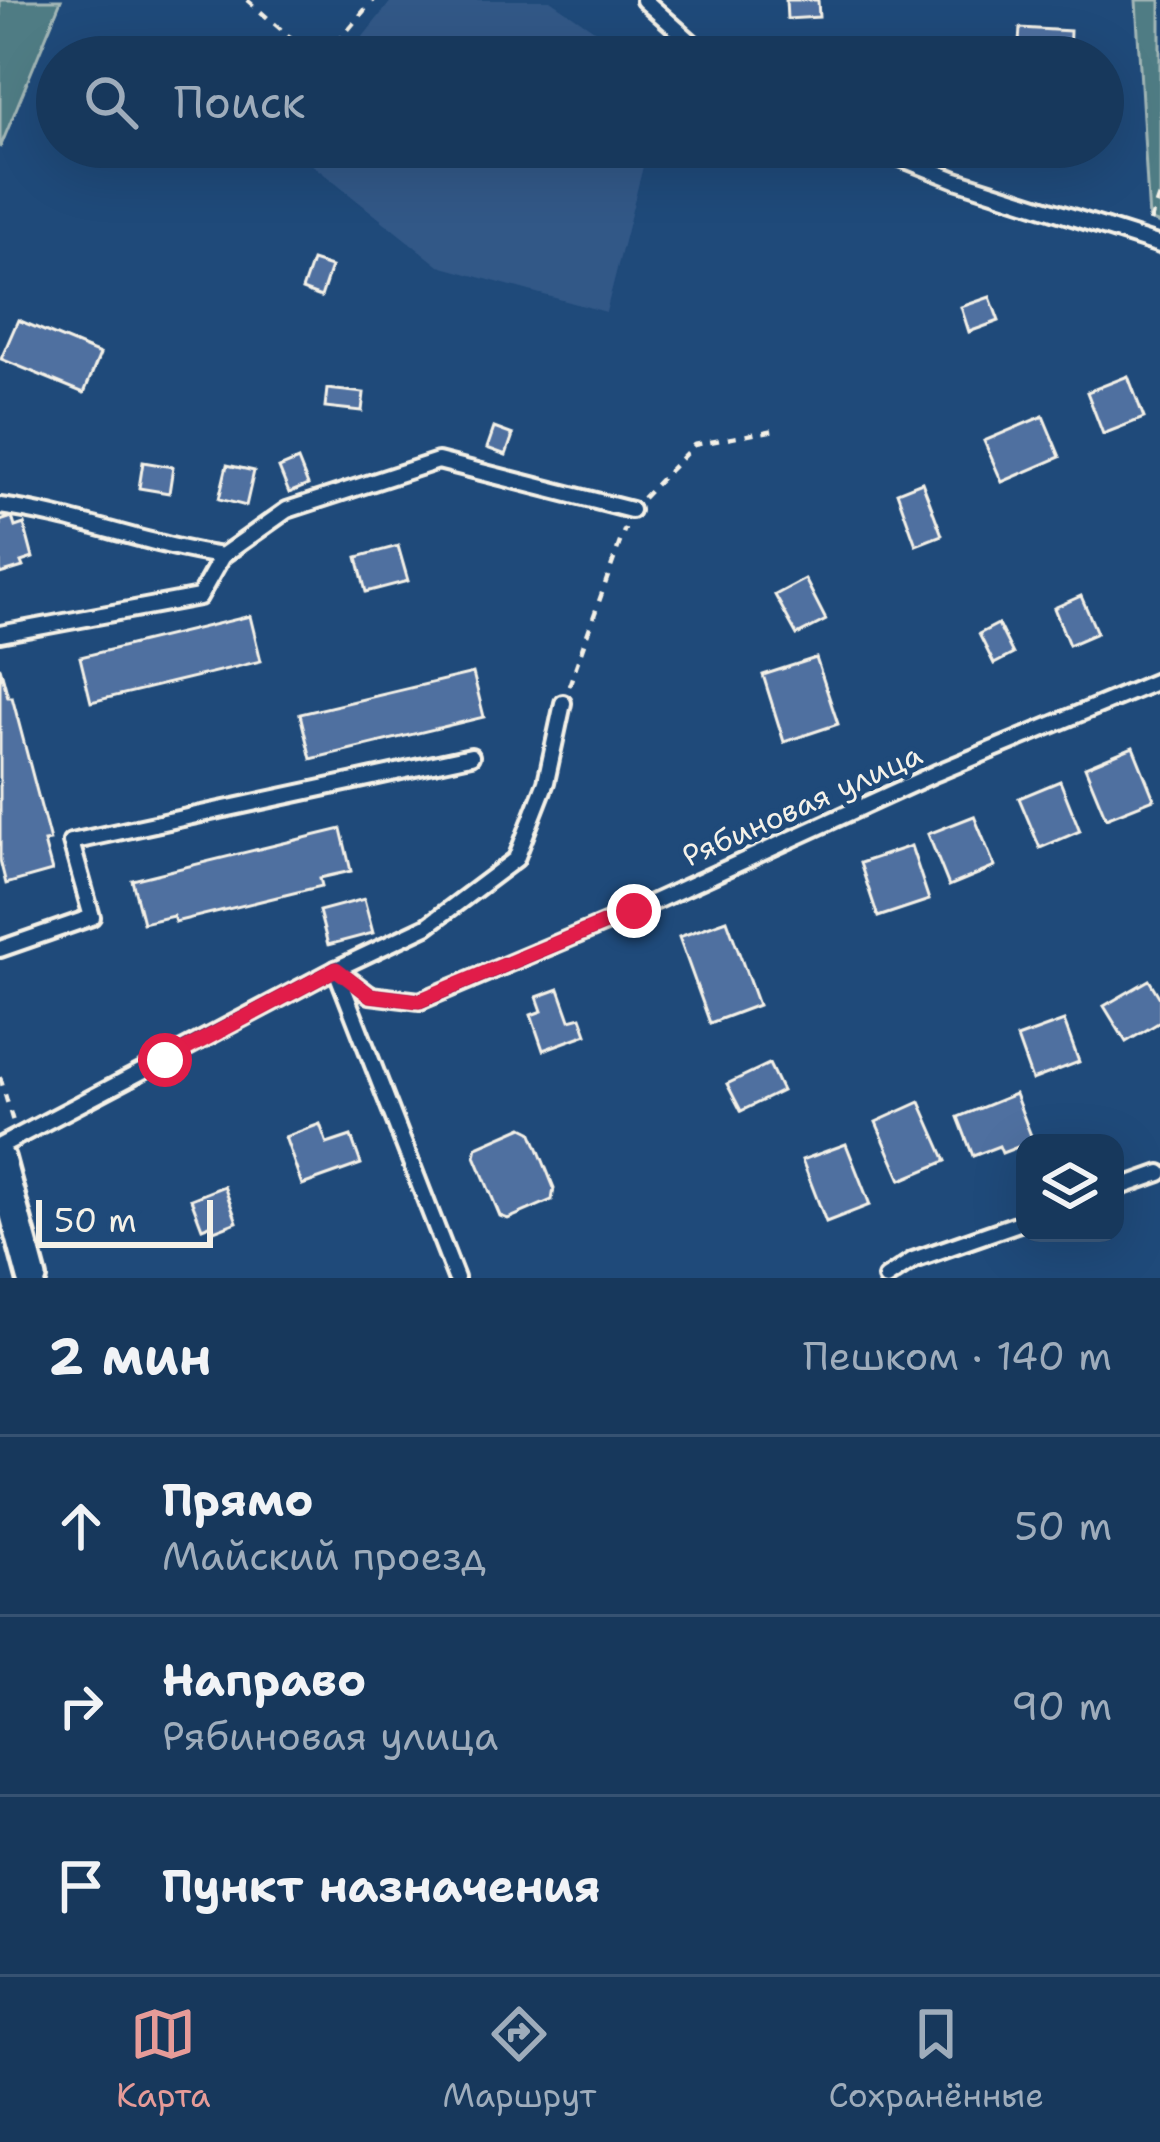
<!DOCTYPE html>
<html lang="ru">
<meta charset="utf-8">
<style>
body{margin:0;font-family:"Shantell Sans",sans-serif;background:#244365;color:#f1f3f6}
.controls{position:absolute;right:36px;bottom:36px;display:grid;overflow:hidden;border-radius:24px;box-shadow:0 12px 48px #0002}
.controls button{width:108px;height:108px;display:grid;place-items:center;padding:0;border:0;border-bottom:3px solid #365272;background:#17385c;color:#f1f3f6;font:60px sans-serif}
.scale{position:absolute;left:36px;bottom:30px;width:177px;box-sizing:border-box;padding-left:12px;border:6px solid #f4f1e8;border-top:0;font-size:33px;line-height:42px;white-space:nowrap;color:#f4f1e8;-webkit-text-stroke:9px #1f4a7a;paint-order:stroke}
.stop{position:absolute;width:36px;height:36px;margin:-27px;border:9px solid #e11d48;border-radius:50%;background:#fff}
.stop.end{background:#e11d48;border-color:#fff;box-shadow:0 3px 12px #0008}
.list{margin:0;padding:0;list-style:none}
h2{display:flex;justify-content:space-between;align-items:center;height:156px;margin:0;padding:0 48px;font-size:51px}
h2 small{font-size:39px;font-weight:400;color:#9eacbb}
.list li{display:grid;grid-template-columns:78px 1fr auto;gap:36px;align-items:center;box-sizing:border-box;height:180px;padding:0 48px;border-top:3px solid #365272}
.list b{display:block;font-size:45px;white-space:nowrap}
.list p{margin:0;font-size:39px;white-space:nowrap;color:#9eacbb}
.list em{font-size:39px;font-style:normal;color:#9eacbb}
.icon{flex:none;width:66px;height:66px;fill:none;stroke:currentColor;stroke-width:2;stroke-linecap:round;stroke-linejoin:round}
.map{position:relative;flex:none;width:1160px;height:1278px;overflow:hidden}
.search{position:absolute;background:#17385c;box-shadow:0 12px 48px #0002;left:36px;right:36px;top:36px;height:132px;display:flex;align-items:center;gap:30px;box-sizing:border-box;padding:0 42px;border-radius:66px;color:#9eacbb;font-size:45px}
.sheet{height:696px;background:#17385c}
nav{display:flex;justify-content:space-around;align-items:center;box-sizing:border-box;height:168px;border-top:3px solid #365272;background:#17385c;font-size:33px;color:#9eacbb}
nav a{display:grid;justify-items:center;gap:6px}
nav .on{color:#e69b98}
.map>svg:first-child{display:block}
.built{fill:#325887}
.green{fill:#507c84;stroke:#a2b6b6;stroke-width:3}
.building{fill:#5070a0;stroke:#f4f1e8;stroke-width:3}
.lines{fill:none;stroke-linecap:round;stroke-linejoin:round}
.service-casing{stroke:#f4f1e8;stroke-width:22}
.minor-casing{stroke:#f4f1e8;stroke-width:36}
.path{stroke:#f4f1e8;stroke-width:4.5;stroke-dasharray:9 9;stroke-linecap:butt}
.service{stroke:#1f4a7a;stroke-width:14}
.minor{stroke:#1f4a7a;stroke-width:27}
.route{stroke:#e11d48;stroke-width:15}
.labels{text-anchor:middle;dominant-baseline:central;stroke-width:10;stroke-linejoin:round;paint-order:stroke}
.street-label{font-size:30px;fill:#f4f1e8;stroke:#1f4a7a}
</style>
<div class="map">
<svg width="1160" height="1278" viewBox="0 0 1160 1278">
<rect width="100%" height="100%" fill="#1f4a7a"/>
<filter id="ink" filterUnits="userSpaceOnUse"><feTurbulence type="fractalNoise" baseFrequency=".00833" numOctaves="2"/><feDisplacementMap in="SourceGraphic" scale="24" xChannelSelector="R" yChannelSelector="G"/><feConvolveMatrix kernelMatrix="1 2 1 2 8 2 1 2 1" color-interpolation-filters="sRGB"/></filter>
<g filter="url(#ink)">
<g class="built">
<path d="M 392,0 L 550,0 L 634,57 L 347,57 Z"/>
<path d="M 290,147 L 648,147 L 606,312 L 439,266 Z"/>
</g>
<g class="green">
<path d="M 0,0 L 61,0 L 0,148 Z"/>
<path d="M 1136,0 L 1160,0 L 1160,224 L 1149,220 Z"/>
</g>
<g class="building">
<path d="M 786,0 L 818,0 L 819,17 L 787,19 Z"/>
<path d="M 1020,28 L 1070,31 L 1069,57 L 1018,57 Z"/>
<path d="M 312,261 L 331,267 L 321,297 L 302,290 Z"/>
<path d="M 990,297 L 999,321 L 969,332 L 961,307 Z"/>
<path d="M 18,320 L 100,354 L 84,393 L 1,359 Z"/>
<path d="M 1128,376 L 1144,418 L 1103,434 L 1087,392 Z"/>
<path d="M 327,389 L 364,393 L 362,411 L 325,407 Z"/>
<path d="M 1043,416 L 1060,457 L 1002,482 L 984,441 Z"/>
<path d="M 494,428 L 513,435 L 506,455 L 487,448 Z"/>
<path d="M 298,460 L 308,485 L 289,493 L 279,468 Z"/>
<path d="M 143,462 L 173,467 L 169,493 L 139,488 Z"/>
<path d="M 227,465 L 254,471 L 246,506 L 219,499 Z"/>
<path d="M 922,482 L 942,535 L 916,545 L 897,492 Z"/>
<path d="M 12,517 L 15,527 L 24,524 L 33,558 L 21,562 L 23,567 L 0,574 L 0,521 Z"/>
<path d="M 398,546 L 408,581 L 366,592 L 357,557 Z"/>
<path d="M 805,579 L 826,620 L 797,635 L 775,595 Z"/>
<path d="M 1081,596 L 1097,633 L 1069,645 L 1054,608 Z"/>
<path d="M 250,616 L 261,661 L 91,702 L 80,657 Z"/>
<path d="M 998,624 L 1013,654 L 994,664 L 979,634 Z"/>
<path d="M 816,658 L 838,724 L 784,742 L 763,675 Z"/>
<path d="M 0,667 L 8,697 L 12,697 L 50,841 L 44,842 L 52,871 L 6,884 L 0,860 Z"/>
<path d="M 473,673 L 484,717 L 311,759 L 300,714 Z"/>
<path d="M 1133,747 L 1154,799 L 1106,818 L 1085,767 Z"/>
<path d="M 1060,781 L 1080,831 L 1040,848 L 1019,798 Z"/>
<path d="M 974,816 L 995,867 L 949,886 L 928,834 Z"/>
<path d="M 341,829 L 351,871 L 320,878 L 322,886 L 175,922 L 173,916 L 143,923 L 132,880 Z"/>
<path d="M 911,846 L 929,900 L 878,917 L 860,863 Z"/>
<path d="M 364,899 L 373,933 L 328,945 L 319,911 Z"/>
<path d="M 727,920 L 758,1005 L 710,1023 L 679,937 Z"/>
<path d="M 1149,980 L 1160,998 L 1160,1022 L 1126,1042 L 1104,1006 Z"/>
<path d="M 559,989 L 570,1020 L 581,1017 L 587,1034 L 543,1050 L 531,1015 L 542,1011 L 537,997 Z"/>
<path d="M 1064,1021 L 1079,1062 L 1032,1080 L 1017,1038 Z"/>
<path d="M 769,1064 L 782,1091 L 741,1111 L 727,1084 Z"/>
<path d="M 1015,1094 L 1033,1141 L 1002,1153 L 999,1146 L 973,1156 L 958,1117 Z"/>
<path d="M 920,1102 L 946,1161 L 901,1180 L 876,1122 Z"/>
<path d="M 320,1124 L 327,1144 L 351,1136 L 361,1164 L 302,1185 L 285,1137 Z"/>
<path d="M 523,1127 L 531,1131 L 554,1188 L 552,1200 L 508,1219 L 500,1216 L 475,1156 L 477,1147 Z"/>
<path d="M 846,1144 L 870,1205 L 826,1222 L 802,1160 Z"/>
<path d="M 224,1186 L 237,1222 L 214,1231 L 212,1224 L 202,1228 L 191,1199 Z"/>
</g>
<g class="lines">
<defs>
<g id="service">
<path d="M 644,0 L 708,57"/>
<path d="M 873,147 L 956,180 L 1160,245"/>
<path d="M 0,506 C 76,516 147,545 222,556 L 287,510 L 438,461 L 631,510"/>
<path d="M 0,634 L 199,597 L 222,556"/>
<path d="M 0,949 L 92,917 L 71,842 L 471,756"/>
<path d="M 336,969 L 370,995 L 420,1001 L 634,911 L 936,773 L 1160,680"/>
<path d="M 336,970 L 456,1278"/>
<path d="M 0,1146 L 336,969 L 427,926 L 516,859 L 546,782 L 563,703"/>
<path d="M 1115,1189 L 1160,1173"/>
<path d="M 886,1278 L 913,1260 L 1025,1221"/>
</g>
<path id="minor" d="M 0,1159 L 32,1278"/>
</defs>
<use href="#service" class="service-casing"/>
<use href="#minor" class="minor-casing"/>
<g class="path">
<path d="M 247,0 L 313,57"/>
<path d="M 325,57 L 373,0"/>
<path d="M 1150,222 L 1160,193"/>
<path d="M 643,498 L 694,445 L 775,430"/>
<path d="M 569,686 L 625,528"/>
<path d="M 0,1077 L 13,1122"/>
</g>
<use href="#service" class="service"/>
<use href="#minor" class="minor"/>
</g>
</g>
<g class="lines" filter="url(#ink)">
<path class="route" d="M 165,1060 L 336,969 L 370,995 L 419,1001 L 634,911"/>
</g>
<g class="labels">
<g class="street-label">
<text transform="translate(802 805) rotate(-24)">Рябиновая улица</text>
</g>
</g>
</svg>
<div class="controls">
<button><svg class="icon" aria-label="layers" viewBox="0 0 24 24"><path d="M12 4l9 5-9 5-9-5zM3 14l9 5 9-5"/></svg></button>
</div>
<div class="scale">50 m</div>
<div class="stop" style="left:165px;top:1060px"></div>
<div class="stop end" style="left:634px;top:911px"></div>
<div class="search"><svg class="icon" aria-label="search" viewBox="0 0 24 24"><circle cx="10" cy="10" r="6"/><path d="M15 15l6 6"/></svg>Поиск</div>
</div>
<section class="sheet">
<h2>2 мин<small>Пешком · 140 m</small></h2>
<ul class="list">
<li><svg class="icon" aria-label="ahead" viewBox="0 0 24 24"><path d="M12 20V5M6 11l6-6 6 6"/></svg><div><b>Прямо</b><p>Майский проезд</p></div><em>50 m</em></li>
<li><svg class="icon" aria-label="right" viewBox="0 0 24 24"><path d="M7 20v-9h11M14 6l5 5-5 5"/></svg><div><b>Направо</b><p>Рябиновая улица</p></div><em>90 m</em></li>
<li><svg class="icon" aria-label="arrive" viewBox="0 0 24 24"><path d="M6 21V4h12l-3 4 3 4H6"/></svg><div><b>Пункт назначения</b></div></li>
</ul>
</section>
<nav>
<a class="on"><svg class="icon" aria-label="map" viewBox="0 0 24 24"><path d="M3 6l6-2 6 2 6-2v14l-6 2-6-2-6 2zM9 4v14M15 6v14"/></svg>Карта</a>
<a><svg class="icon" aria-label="directions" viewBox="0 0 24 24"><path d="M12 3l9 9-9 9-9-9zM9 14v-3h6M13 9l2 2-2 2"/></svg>Маршрут</a>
<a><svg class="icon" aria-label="saved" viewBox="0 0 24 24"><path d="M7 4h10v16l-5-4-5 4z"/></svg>Сохранённые</a>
</nav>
